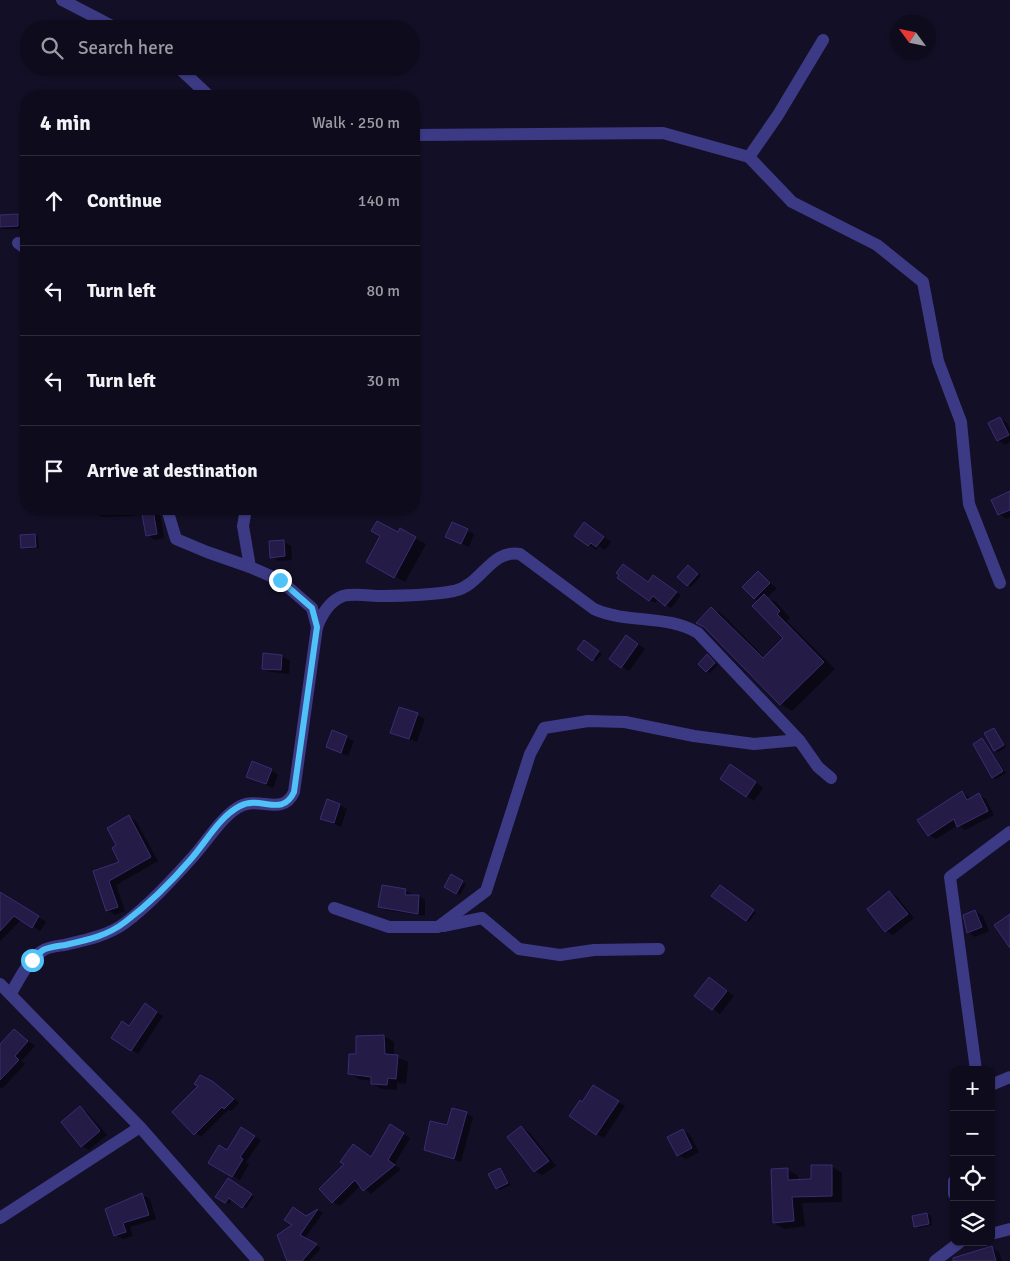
<!DOCTYPE html>
<meta charset="utf-8">
<style>
body{margin:0;font-family:Signika,sans-serif;background:#1c1929;color:#f1f3f6}
.controls{position:absolute;right:15px;bottom:15px;display:grid;overflow:hidden;border-radius:10px;box-shadow:0 1px 4px #0004}
.controls button{width:45px;height:45px;display:grid;place-items:center;padding:0;border:0;border-bottom:1px solid #2e2b3b;background:#0e0b1c;color:#f1f3f6;font:25px sans-serif}
.compass{position:absolute;left:890px;top:15px;width:45px;height:45px;border-radius:50%;background:#0e0b1c;box-shadow:0 1px 4px #0004;rotate:303deg}
.stop{position:absolute;width:15px;height:15px;margin:-11px;border:4px solid #4fc3f7;border-radius:50%;background:#fff}
.stop.end{background:#4fc3f7;border-color:#fff;box-shadow:0 1px 5px #0008}
.list{margin:0;padding:0;list-style:none}
h2{display:flex;justify-content:space-between;align-items:center;height:65px;margin:0;padding:0 20px;font-size:21px}
h2 small{font-size:16px;font-weight:400;color:#9b9ba3}
.list li{display:grid;grid-template-columns:32px 1fr auto;gap:15px;align-items:center;box-sizing:border-box;height:90px;padding:0 20px;border-top:1px solid #2e2b3b}
.list b{display:block;font-size:19px;white-space:nowrap}
.list em{font-size:16px;font-style:normal;color:#9b9ba3}
.icon{flex:none;width:28px;height:28px;fill:none;stroke:currentColor;stroke-width:2;stroke-linecap:round;stroke-linejoin:round}
.map{position:relative;flex:none;width:1010px;height:1261px;overflow:hidden}
.search{position:absolute;background:#0e0b1c;box-shadow:0 1px 4px #0004;left:20px;top:20px;width:400px;height:55px;display:flex;align-items:center;gap:12px;box-sizing:border-box;padding:0 18px;border-radius:28px;color:#9b9ba3;font-size:19px}
.panel{position:absolute;background:#0e0b1c;box-shadow:0 1px 4px #0004;left:20px;top:90px;width:400px;height:425px;border-radius:20px}
.map>svg:first-child{display:block}
.shadow{fill:#0007}
.building{fill:#241b47;stroke:#3b2d73}
.lines{fill:none;stroke-linecap:round;stroke-linejoin:round}
.minor{stroke:#3d3a85;stroke-width:12}
.route{stroke:#4fc3f7;stroke-width:6}
</style>
<div class="map">
<svg width="1010" height="1261" viewBox="0 0 1010 1261">
<rect width="100%" height="100%" fill="#130f26"/>
<g class="shadow">
<path d="M 26,215 L 26,229 L 0,229 L 0,216 Z"/>
<path d="M 1000,419 L 1007,423 L 1010,429 L 1010,442 L 1005,445 L 998,440 Z"/>
<path d="M 1010,492 L 1010,517 L 1007,519 L 999,514 Z"/>
<path d="M 94,509 L 135,509 L 135,516 L 102,517 L 94,513 Z"/>
<path d="M 152,509 L 160,513 L 164,538 L 155,540 L 147,535 L 143,510 Z"/>
<path d="M 585,524 L 611,542 L 605,550 L 599,546 L 596,550 L 589,545 Z"/>
<path d="M 400,530 L 426,544 L 405,582 L 367,561 Z"/>
<path d="M 467,530 L 474,534 L 469,547 L 447,537 Z"/>
<path d="M 35,535 L 38,537 L 39,548 L 26,549 L 22,547 Z"/>
<path d="M 284,542 L 291,546 L 292,560 L 279,561 L 271,557 Z"/>
<path d="M 689,566 L 701,576 L 691,587 L 679,577 Z"/>
<path d="M 758,573 L 777,588 L 767,598 L 776,602 L 790,618 L 787,621 L 835,669 L 792,711 L 781,704 L 705,627 L 712,609 L 723,615 L 765,658 L 785,638 L 759,601 L 754,598 Z"/>
<path d="M 658,579 L 681,595 L 671,608 L 658,599 L 655,603 L 650,600 L 648,583 Z"/>
<path d="M 634,641 L 645,649 L 629,671 L 622,667 Z"/>
<path d="M 587,643 L 602,654 L 596,661 L 579,649 Z"/>
<path d="M 264,655 L 282,656 L 290,661 L 289,674 L 271,672 L 263,668 Z"/>
<path d="M 707,656 L 718,665 L 710,673 L 706,671 Z"/>
<path d="M 417,715 L 425,719 L 417,742 L 391,732 Z"/>
<path d="M 994,729 L 1006,747 L 998,752 L 995,750 Z"/>
<path d="M 346,737 L 354,741 L 348,756 L 327,747 Z"/>
<path d="M 982,739 L 1006,773 L 996,779 L 993,777 Z"/>
<path d="M 271,770 L 278,775 L 273,788 L 247,776 Z"/>
<path d="M 738,770 L 763,788 L 754,801 L 721,778 Z"/>
<path d="M 962,792 L 971,799 L 979,795 L 986,799 L 994,815 L 965,830 L 958,825 L 936,839 L 929,835 Z"/>
<path d="M 340,805 L 347,809 L 341,827 L 322,818 Z"/>
<path d="M 129,817 L 136,821 L 158,861 L 116,885 L 125,911 L 115,915 L 107,910 L 94,872 L 121,862 L 118,846 Z"/>
<path d="M 452,876 L 466,884 L 460,895 L 446,887 Z"/>
<path d="M 723,888 L 756,912 L 749,922 L 746,920 Z"/>
<path d="M 405,890 L 412,894 L 411,896 L 419,896 L 425,900 L 425,916 L 386,910 L 380,906 Z"/>
<path d="M 889,892 L 897,897 L 914,918 L 893,935 L 886,931 Z"/>
<path d="M 4,895 L 46,922 L 40,931 L 22,919 L 0,941 L 0,901 Z"/>
<path d="M 975,911 L 983,916 L 989,931 L 975,937 L 968,932 Z"/>
<path d="M 717,983 L 734,996 L 720,1014 L 696,996 Z"/>
<path d="M 151,1009 L 163,1016 L 138,1054 L 132,1050 Z"/>
<path d="M 14,1030 L 35,1046 L 21,1061 L 25,1064 L 2,1089 L 0,1087 L 0,1042 L 2,1044 Z"/>
<path d="M 384,1036 L 394,1042 L 394,1056 L 408,1062 L 406,1084 L 397,1083 L 397,1090 L 382,1089 L 372,1084 L 372,1081 L 359,1079 L 349,1073 L 358,1055 Z"/>
<path d="M 201,1077 L 232,1096 L 239,1103 L 231,1111 L 228,1110 L 201,1137 L 173,1112 L 200,1086 Z"/>
<path d="M 594,1087 L 625,1106 L 604,1138 L 597,1134 L 583,1103 Z"/>
<path d="M 80,1108 L 87,1112 L 107,1135 L 89,1150 L 82,1146 Z"/>
<path d="M 466,1113 L 473,1117 L 461,1162 L 425,1149 L 448,1126 Z"/>
<path d="M 390,1126 L 410,1138 L 394,1165 L 401,1169 L 371,1194 L 361,1185 L 340,1206 L 333,1202 L 354,1145 L 372,1158 Z"/>
<path d="M 522,1128 L 529,1132 L 556,1166 L 542,1175 L 534,1171 Z"/>
<path d="M 683,1130 L 690,1135 L 699,1152 L 686,1159 L 678,1155 Z"/>
<path d="M 248,1132 L 261,1140 L 246,1162 L 249,1164 L 240,1180 L 210,1162 Z"/>
<path d="M 831,1166 L 842,1173 L 842,1202 L 802,1203 L 805,1226 L 785,1229 L 774,1223 L 787,1169 L 798,1176 L 798,1181 L 812,1180 Z"/>
<path d="M 500,1169 L 511,1185 L 500,1190 L 497,1188 Z"/>
<path d="M 228,1180 L 254,1197 L 246,1208 L 232,1199 L 229,1204 L 217,1196 Z"/>
<path d="M 142,1195 L 150,1199 L 156,1219 L 130,1227 L 133,1236 L 123,1239 L 115,1235 L 107,1209 Z"/>
<path d="M 318,1210 L 323,1213 L 304,1239 L 321,1248 L 309,1261 L 288,1261 L 294,1225 Z"/>
<path d="M 927,1214 L 931,1216 L 932,1225 L 919,1228 L 915,1226 Z"/>
<path d="M 992,1248 L 999,1252 L 1002,1261 L 965,1261 Z"/>
</g>
<g class="building">
<path d="M 18,214 L 18,226 L 0,227 L 0,215 Z"/>
<path d="M 1000,417 L 1009,435 L 997,441 L 988,423 Z"/>
<path d="M 1010,491 L 1010,510 L 998,515 L 991,500 Z"/>
<path d="M 141,509 L 153,509 L 157,534 L 146,536 Z"/>
<path d="M 377,521 L 398,532 L 400,528 L 416,537 L 394,578 L 366,562 L 380,536 L 371,531 Z"/>
<path d="M 452,522 L 468,529 L 461,544 L 445,537 Z"/>
<path d="M 584,522 L 604,537 L 596,547 L 591,543 L 588,546 L 574,536 Z"/>
<path d="M 35,534 L 36,547 L 21,548 L 20,535 Z"/>
<path d="M 284,540 L 285,556 L 270,558 L 269,541 Z"/>
<path d="M 623,564 L 648,582 L 653,575 L 677,592 L 665,606 L 653,596 L 649,601 L 617,578 L 619,575 L 616,573 Z"/>
<path d="M 688,565 L 698,574 L 687,586 L 677,577 Z"/>
<path d="M 758,571 L 770,583 L 754,599 L 742,587 Z"/>
<path d="M 764,594 L 780,611 L 777,614 L 824,662 L 780,705 L 704,627 L 696,623 L 711,607 L 763,658 L 783,638 L 752,606 Z"/>
<path d="M 626,635 L 638,644 L 621,668 L 609,659 Z"/>
<path d="M 584,640 L 599,651 L 592,661 L 577,649 Z"/>
<path d="M 263,653 L 282,655 L 281,670 L 262,669 Z"/>
<path d="M 707,654 L 715,663 L 706,672 L 698,664 Z"/>
<path d="M 399,707 L 418,713 L 409,739 L 390,733 Z"/>
<path d="M 994,728 L 1004,745 L 994,751 L 984,733 Z"/>
<path d="M 332,730 L 347,736 L 341,753 L 326,747 Z"/>
<path d="M 982,738 L 1003,771 L 992,778 L 973,744 Z"/>
<path d="M 252,761 L 272,769 L 266,784 L 246,777 Z"/>
<path d="M 730,764 L 756,782 L 746,797 L 720,779 Z"/>
<path d="M 962,791 L 967,800 L 979,793 L 988,811 L 957,827 L 954,819 L 928,836 L 917,820 Z"/>
<path d="M 327,799 L 340,804 L 334,823 L 320,819 Z"/>
<path d="M 129,815 L 151,857 L 109,881 L 118,907 L 106,911 L 93,871 L 119,862 L 112,848 L 116,845 L 107,828 Z"/>
<path d="M 451,874 L 463,881 L 456,894 L 444,887 Z"/>
<path d="M 382,885 L 406,889 L 405,895 L 419,895 L 418,914 L 378,907 Z"/>
<path d="M 720,885 L 754,910 L 746,921 L 711,896 Z"/>
<path d="M 889,891 L 908,914 L 885,932 L 867,909 Z"/>
<path d="M 0,892 L 39,916 L 32,928 L 14,916 L 0,931 Z"/>
<path d="M 975,910 L 982,927 L 967,933 L 963,915 Z"/>
<path d="M 1010,914 L 1010,948 L 994,925 Z"/>
<path d="M 709,977 L 727,991 L 712,1010 L 694,996 Z"/>
<path d="M 145,1003 L 157,1012 L 131,1051 L 111,1038 L 122,1021 L 129,1026 Z"/>
<path d="M 14,1029 L 28,1041 L 15,1056 L 19,1060 L 0,1080 L 0,1044 Z"/>
<path d="M 384,1035 L 385,1054 L 398,1055 L 396,1079 L 388,1078 L 387,1085 L 371,1084 L 371,1077 L 348,1074 L 349,1054 L 356,1054 L 356,1036 Z"/>
<path d="M 200,1075 L 212,1081 L 234,1099 L 224,1109 L 222,1107 L 194,1135 L 172,1112 L 198,1086 L 194,1084 Z"/>
<path d="M 593,1085 L 619,1101 L 596,1135 L 569,1116 L 580,1100 L 582,1102 Z"/>
<path d="M 80,1106 L 100,1131 L 81,1147 L 61,1122 Z"/>
<path d="M 452,1108 L 467,1112 L 454,1159 L 424,1150 L 430,1121 L 447,1125 Z"/>
<path d="M 390,1124 L 404,1133 L 388,1160 L 395,1165 L 363,1191 L 355,1180 L 332,1203 L 319,1189 L 344,1164 L 340,1162 L 353,1144 L 371,1157 Z"/>
<path d="M 521,1126 L 549,1161 L 534,1172 L 507,1137 Z"/>
<path d="M 241,1127 L 255,1136 L 240,1157 L 243,1159 L 232,1177 L 208,1163 L 219,1145 L 227,1150 Z"/>
<path d="M 683,1129 L 692,1148 L 677,1156 L 667,1137 Z"/>
<path d="M 811,1165 L 832,1165 L 832,1196 L 792,1197 L 794,1221 L 773,1223 L 771,1169 L 788,1168 L 788,1180 L 811,1179 Z"/>
<path d="M 500,1168 L 508,1183 L 496,1189 L 488,1174 Z"/>
<path d="M 228,1178 L 252,1194 L 242,1208 L 229,1198 L 225,1203 L 215,1197 Z"/>
<path d="M 142,1193 L 149,1215 L 123,1223 L 126,1232 L 114,1236 L 105,1209 Z"/>
<path d="M 293,1207 L 306,1216 L 318,1209 L 300,1235 L 317,1244 L 302,1261 L 287,1261 L 277,1235 L 292,1225 L 284,1220 Z"/>
<path d="M 927,1213 L 929,1224 L 914,1227 L 912,1216 Z"/>
<path d="M 992,1246 L 996,1261 L 953,1261 L 953,1258 Z"/>
</g>
<g class="lines">
<g class="minor">
<path d="M 62,0 L 118,29"/>
<path d="M 823,40 L 778,115 L 749,157 L 792,202 L 877,245 L 923,282 L 938,361 L 961,422 L 969,504 L 1000,583"/>
<path d="M 177,66 L 209,96"/>
<path d="M 414,135 L 663,133 L 749,157"/>
<path d="M 18,243 L 26,249"/>
<path d="M 167,509 L 176,539 L 207,552 L 250,567"/>
<path d="M 246,509 L 243,526 L 250,567 L 280,580 L 312,608 L 317,627"/>
<path d="M 334,908 L 389,927 L 438,927 L 486,891 L 530,754 L 544,728 L 588,721 L 625,722 L 694,736 L 754,744 L 799,740 L 818,767 L 831,778"/>
<path d="M 443,926 L 482,918 L 519,949 L 560,955 L 594,950 L 659,949"/>
<path d="M 0,984 L 140,1127 L 258,1261"/>
<path d="M 11,993 C 20,978 28,961 42,951 C 48,947 58,946 64,945 C 86,940 107,936 125,923 C 149,905 171,881 191,859 C 206,843 219,820 237,808 C 258,794 282,818 294,792 L 317,627 C 322,614 329,601 343,596 C 354,593 371,596 381,596 C 405,596 431,595 454,591 C 482,585 490,549 520,554 L 594,609 C 627,624 667,614 698,633 L 799,740"/>
<path d="M 976,1070 L 950,877 L 1010,832"/>
<path d="M 991,1085 L 1010,1077"/>
<path d="M 954,1181 L 954,1194"/>
<path d="M 0,1218 L 140,1127"/>
<path d="M 991,1234 L 1010,1229"/>
<path d="M 935,1261 L 960,1242"/>
</g>
</g>
<g class="lines">
<path class="route" d="M 32,960 C 35,957 39,953 43,950 C 49,947 59,946 65,945 C 87,940 107,936 125,922 C 149,904 172,881 191,859 C 206,842 220,816 240,806 C 261,795 282,818 294,792 L 317,627 L 312,608 L 280,580"/>
</g>
</svg>
<div class="controls">
<button>+</button>
<button>−</button>
<button><svg class="icon" aria-label="locate" viewBox="0 0 24 24"><circle cx="12" cy="12" r="6"/><path d="M12 2v4M12 18v4M2 12h4M18 12h4"/></svg></button>
<button><svg class="icon" aria-label="layers" viewBox="0 0 24 24"><path d="M12 4l9 5-9 5-9-5zM3 14l9 5 9-5"/></svg></button>
</div>
<svg class="compass" viewBox="-18 -18 36 36"><path d="M0-13l5 13h-10z" fill="#e53935"/><path d="M0 13l5-13h-10z" fill="#9b9ba3"/></svg>
<div class="stop" style="left:32px;top:960px"></div>
<div class="stop end" style="left:280px;top:580px"></div>
<div class="search"><svg class="icon" aria-label="search" viewBox="0 0 24 24"><circle cx="10" cy="10" r="6"/><path d="M15 15l6 6"/></svg>Search here</div>
<section class="panel">
<h2>4 min<small>Walk · 250 m</small></h2>
<ul class="list">
<li><svg class="icon" aria-label="ahead" viewBox="0 0 24 24"><path d="M12 20V5M6 11l6-6 6 6"/></svg><div><b>Continue</b></div><em>140 m</em></li>
<li><svg class="icon" aria-label="left" viewBox="0 0 24 24"><path d="M17 20v-9H6M10 6l-5 5 5 5"/></svg><div><b>Turn left</b></div><em>80 m</em></li>
<li><svg class="icon" aria-label="left" viewBox="0 0 24 24"><path d="M17 20v-9H6M10 6l-5 5 5 5"/></svg><div><b>Turn left</b></div><em>30 m</em></li>
<li><svg class="icon" aria-label="arrive" viewBox="0 0 24 24"><path d="M6 21V4h12l-3 4 3 4H6"/></svg><div><b>Arrive at destination</b></div></li>
</ul>
</section>
</div>
